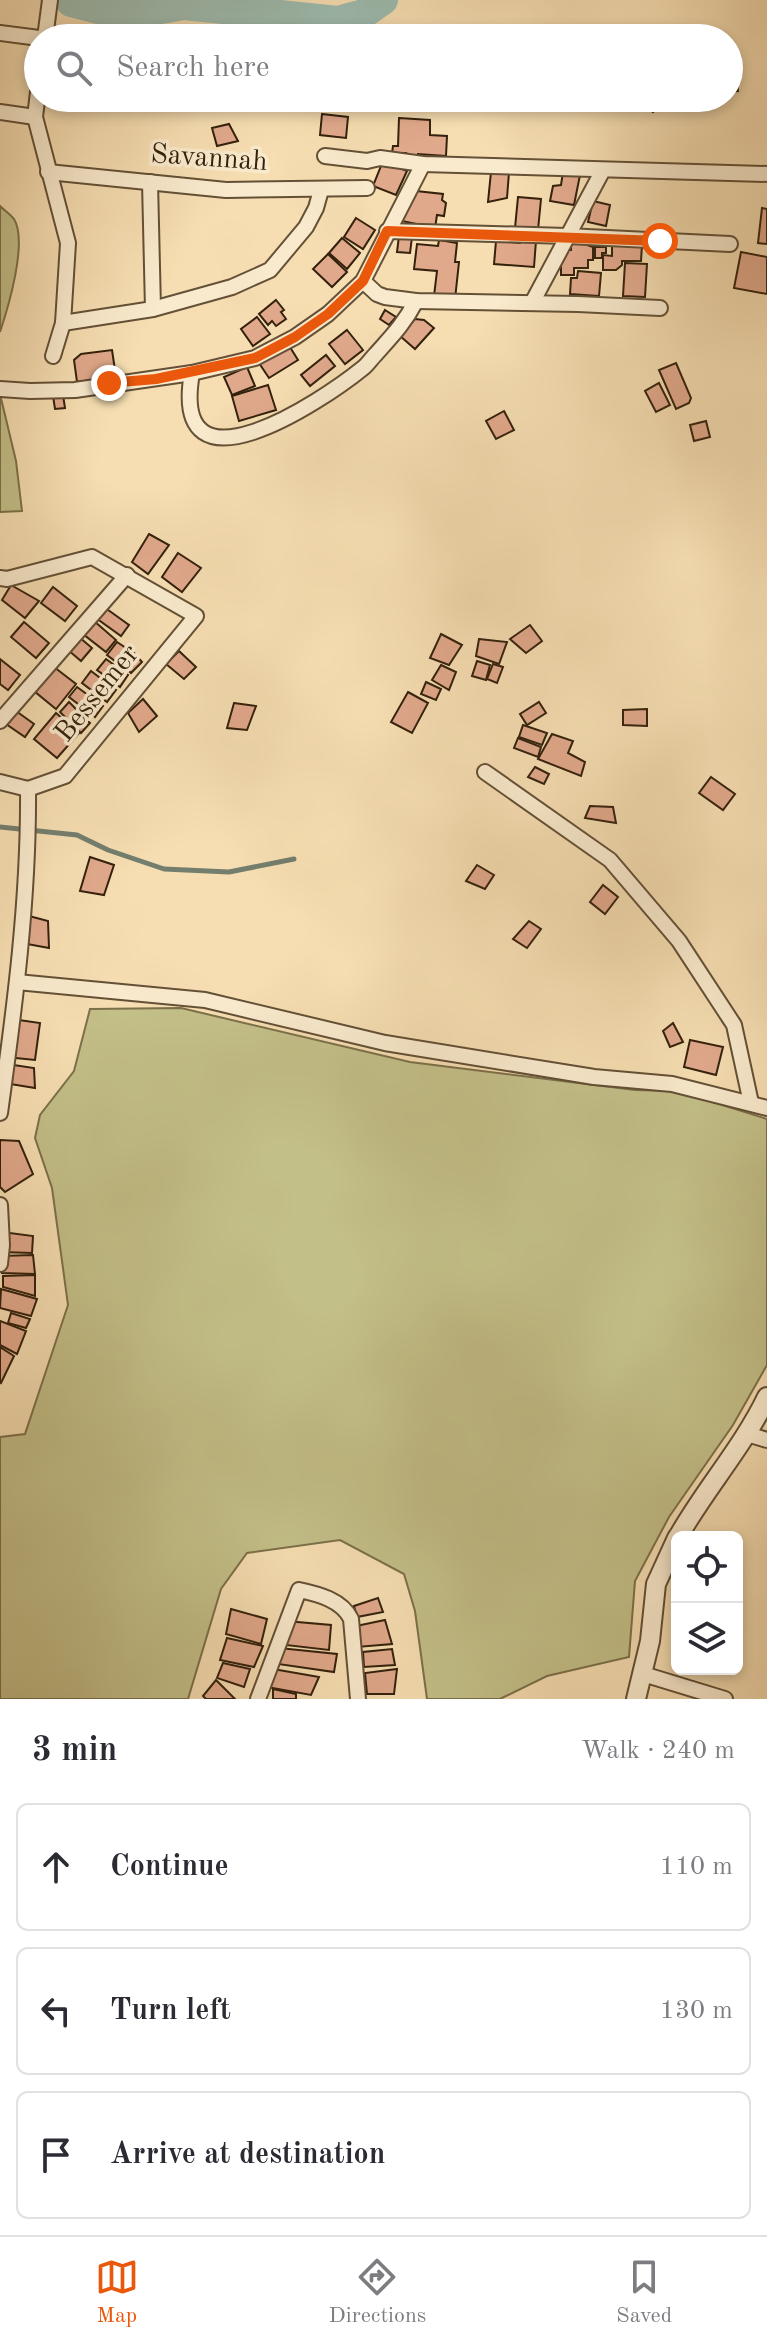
<!DOCTYPE html>
<meta charset="utf-8">
<style>
body{margin:0;font-family:"Old Standard TT",serif;background:#f2f2f3;color:#2b2b33}
.controls{position:absolute;right:24px;bottom:24px;display:grid;overflow:hidden;border-radius:12px;box-shadow:0 4px 12px #0003}
.controls button{width:72px;height:72px;display:grid;place-items:center;padding:0;border:0;border-bottom:2px solid #e1e1e2;background:#fff;color:#2b2b33;font:40px sans-serif}
.stop{position:absolute;width:24px;height:24px;margin:-18px;border:6px solid #ea580c;border-radius:50%;background:#fff}
.stop.end{background:#ea580c;border-color:#fff;box-shadow:0 2px 8px #0008}
.list{margin:0;padding:0;list-style:none}
h2{display:flex;justify-content:space-between;align-items:center;height:104px;margin:0;padding:0 32px;font-size:34px}
h2 small{font-size:26px;font-weight:400;color:#7c7c81}
.list li{display:grid;grid-template-columns:52px 1fr auto;gap:24px;align-items:center;box-sizing:border-box;height:128px;margin:0 16px 16px;padding:0 16px;border:2px solid #e1e1e2;border-radius:12px}
.list b{display:block;font-size:30px;white-space:nowrap}
.list em{font-size:26px;font-style:normal;color:#7c7c81}
.icon{flex:none;width:44px;height:44px;fill:none;stroke:currentColor;stroke-width:2;stroke-linecap:round;stroke-linejoin:round}
.map{position:relative;flex:none;width:767px;height:1699px;overflow:hidden}
.search{position:absolute;background:#fff;box-shadow:0 4px 12px #0003;left:24px;right:24px;top:24px;height:88px;display:flex;align-items:center;gap:20px;box-sizing:border-box;padding:0 28px;border-radius:44px;color:#7c7c81;font-size:30px}
.sheet{height:536px;background:#fff}
nav{display:flex;justify-content:space-around;align-items:center;box-sizing:border-box;height:112px;border-top:2px solid #e1e1e2;background:#fff;font-size:22px;color:#7c7c81}
nav a{display:grid;justify-items:center;gap:4px}
nav .on{color:#ea580c}
.map>svg:first-child{display:block}
.green{fill:#c3bf88;stroke:#7c704a;stroke-width:2}
.lines{fill:none;stroke-linecap:round;stroke-linejoin:round}
.stream{stroke:#737e6e;stroke-width:5}
.river{stroke:#9dbcb0;stroke-width:30}
.building{fill:#e1a98c;stroke:#34210c;stroke-width:2}
.minor-casing{stroke:#645036;stroke-width:18}
.tertiary-casing{stroke:#645036;stroke-width:22}
.minor{stroke:#f9eacd;stroke-width:14}
.tertiary{stroke:#f9eacd;stroke-width:18}
.route{stroke:#ea580c;stroke-width:10}
.labels{text-anchor:middle;dominant-baseline:central;stroke-width:7;stroke-linejoin:round;paint-order:stroke}
.street-label{font-size:28px;fill:#34210c;stroke:#f9eacd}
</style>
<div class="map">
<svg width="767" height="1699" viewBox="0 0 767 1699">
<rect width="100%" height="100%" fill="#f6deb2"/>
<filter id="stains"><feTurbulence type="fractalNoise" baseFrequency=".0025" numOctaves="4"/><feColorMatrix values="0 0 0 0 .2 0 0 0 0 .09 0 0 0 0 .02 0 0 0 .5 -.17"/></filter>
<radialGradient id="worn" r=".72"><stop offset=".6" stop-color="#630" stop-opacity="0"/><stop offset="1" stop-color="#630" stop-opacity=".3"/></radialGradient>
<g class="green">
<path d="M 0,206 C 4,210 11,215 14,219 C 28,242 8,308 0,332 Z"/>
<path d="M 0,394 L 16,461 L 22,511 L 0,512 Z"/>
<path d="M 181,1008 L 410,1062 L 635,1090 L 677,1091 L 767,1119 L 767,1365 L 733,1425 L 669,1517 L 635,1581 L 629,1657 L 547,1676 L 500,1699 L 427,1699 L 415,1611 L 404,1574 L 340,1540 L 247,1553 L 221,1589 L 188,1699 L 0,1699 L 0,1437 L 25,1434 L 68,1305 L 52,1188 L 35,1138 L 40,1115 L 74,1071 L 90,1009 Z"/>
</g>
<g class="lines">
<path class="stream" d="M 0,827 L 77,835 L 108,850 L 164,869 L 229,872 L 294,859"/>
<path class="river" d="M 71,2 L 102,10 L 138,13 L 184,5 L 338,21 L 363,14 L 383,0"/>
</g>
<g class="building">
<path d="M 736,68 L 738,91 L 729,92 L 729,69 Z"/>
<path d="M 642,98 L 666,98 L 653,112 L 640,100 Z"/>
<path d="M 322,114 L 348,117 L 346,138 L 320,135 Z"/>
<path d="M 399,118 L 430,120 L 430,135 L 447,136 L 446,156 L 418,154 L 418,159 L 405,159 L 406,153 L 392,153 L 393,146 L 398,146 Z"/>
<path d="M 229,124 L 238,141 L 217,146 L 212,128 Z"/>
<path d="M 383,161 L 407,171 L 396,195 L 373,186 Z"/>
<path d="M 491,172 L 509,172 L 507,198 L 488,202 Z"/>
<path d="M 563,172 L 580,175 L 574,205 L 550,201 L 553,186 L 561,185 Z"/>
<path d="M 416,191 L 443,194 L 442,200 L 446,203 L 444,216 L 437,215 L 435,228 L 402,221 Z"/>
<path d="M 518,197 L 541,199 L 538,230 L 515,228 Z"/>
<path d="M 593,201 L 610,205 L 606,226 L 588,222 Z"/>
<path d="M 762,208 L 767,209 L 767,244 L 758,243 Z"/>
<path d="M 356,218 L 375,230 L 363,249 L 344,237 Z"/>
<path d="M 399,236 L 412,237 L 410,253 L 397,252 Z"/>
<path d="M 342,238 L 360,253 L 347,269 L 329,253 Z"/>
<path d="M 439,240 L 457,243 L 455,262 L 459,262 L 455,299 L 434,296 L 437,271 L 414,269 L 417,244 L 438,246 Z"/>
<path d="M 521,240 L 536,241 L 534,267 L 494,264 L 496,241 L 520,243 Z"/>
<path d="M 571,242 L 587,242 L 587,245 L 593,247 L 593,260 L 588,260 L 588,268 L 574,268 L 574,275 L 561,275 L 561,256 L 565,256 L 565,250 L 571,250 Z"/>
<path d="M 612,244 L 642,245 L 641,261 L 622,261 L 622,265 L 616,270 L 603,270 L 603,255 L 612,256 Z"/>
<path d="M 595,247 L 606,247 L 606,253 L 602,253 L 602,258 L 595,258 Z"/>
<path d="M 741,252 L 767,257 L 767,294 L 734,288 Z"/>
<path d="M 328,254 L 347,272 L 332,287 L 313,269 Z"/>
<path d="M 625,263 L 647,264 L 645,297 L 623,296 Z"/>
<path d="M 578,271 L 601,273 L 599,296 L 570,294 L 571,278 L 577,278 Z"/>
<path d="M 276,300 L 284,310 L 281,312 L 286,319 L 276,326 L 272,321 L 268,325 L 259,314 Z"/>
<path d="M 385,310 L 396,317 L 389,325 L 380,319 Z"/>
<path d="M 257,317 L 270,334 L 253,346 L 241,329 Z"/>
<path d="M 415,319 L 424,320 L 434,328 L 415,349 L 400,336 Z"/>
<path d="M 347,330 L 363,350 L 345,364 L 329,344 Z"/>
<path d="M 288,344 L 298,360 L 269,378 L 259,363 Z"/>
<path d="M 112,350 L 116,377 L 77,382 L 74,360 L 81,354 Z"/>
<path d="M 326,355 L 335,366 L 310,386 L 301,375 Z"/>
<path d="M 676,363 L 691,398 L 689,403 L 676,409 L 659,370 Z"/>
<path d="M 247,367 L 255,386 L 232,395 L 224,377 Z"/>
<path d="M 659,383 L 670,405 L 656,412 L 645,391 Z"/>
<path d="M 268,385 L 276,410 L 239,421 L 232,396 Z"/>
<path d="M 63,395 L 65,408 L 55,409 L 53,396 Z"/>
<path d="M 504,411 L 514,430 L 496,439 L 486,421 Z"/>
<path d="M 706,421 L 710,437 L 694,441 L 690,425 Z"/>
<path d="M 149,534 L 169,545 L 148,574 L 132,562 Z"/>
<path d="M 178,553 L 201,568 L 182,592 L 162,577 Z"/>
<path d="M 11,585 L 39,601 L 25,618 L 2,600 Z"/>
<path d="M 53,587 L 77,606 L 65,621 L 41,603 Z"/>
<path d="M 104,607 L 129,625 L 121,636 L 96,618 Z"/>
<path d="M 94,621 L 116,640 L 106,652 L 83,634 Z"/>
<path d="M 24,622 L 49,643 L 36,658 L 11,637 Z"/>
<path d="M 530,625 L 542,641 L 526,653 L 510,639 Z"/>
<path d="M 441,634 L 462,645 L 449,665 L 430,658 Z"/>
<path d="M 79,637 L 92,648 L 81,661 L 68,650 Z"/>
<path d="M 479,639 L 507,642 L 499,664 L 476,656 Z"/>
<path d="M 117,642 L 129,650 L 119,664 L 107,655 Z"/>
<path d="M 179,651 L 196,667 L 184,679 L 166,664 Z"/>
<path d="M 134,653 L 142,662 L 131,673 L 123,665 Z"/>
<path d="M 0,659 L 20,675 L 8,690 L 0,684 Z"/>
<path d="M 106,659 L 128,675 L 120,687 L 97,670 Z"/>
<path d="M 477,661 L 490,665 L 486,680 L 472,676 Z"/>
<path d="M 493,664 L 503,667 L 497,683 L 487,679 Z"/>
<path d="M 441,665 L 456,672 L 449,690 L 432,680 Z"/>
<path d="M 54,667 L 76,684 L 56,709 L 34,691 Z"/>
<path d="M 91,671 L 116,690 L 107,702 L 82,683 Z"/>
<path d="M 426,682 L 441,689 L 436,700 L 421,694 Z"/>
<path d="M 77,687 L 103,706 L 95,717 L 69,697 Z"/>
<path d="M 408,692 L 428,703 L 412,733 L 391,722 Z"/>
<path d="M 143,699 L 157,716 L 139,732 L 128,713 Z"/>
<path d="M 69,702 L 90,723 L 81,733 L 60,712 Z"/>
<path d="M 539,702 L 546,713 L 527,725 L 520,714 Z"/>
<path d="M 234,703 L 256,706 L 247,730 L 227,728 Z"/>
<path d="M 647,709 L 647,726 L 623,725 L 623,710 Z"/>
<path d="M 16,711 L 34,724 L 25,737 L 6,724 Z"/>
<path d="M 56,713 L 79,733 L 57,758 L 34,739 Z"/>
<path d="M 523,725 L 547,733 L 542,745 L 519,737 Z"/>
<path d="M 552,734 L 573,741 L 568,753 L 585,762 L 581,776 L 538,759 Z"/>
<path d="M 518,738 L 541,747 L 538,757 L 514,748 Z"/>
<path d="M 535,767 L 549,774 L 544,784 L 528,777 Z"/>
<path d="M 711,777 L 735,794 L 723,810 L 699,793 Z"/>
<path d="M 590,806 L 613,807 L 616,823 L 585,818 Z"/>
<path d="M 90,857 L 114,865 L 104,895 L 80,891 Z"/>
<path d="M 477,865 L 494,875 L 485,889 L 466,881 Z"/>
<path d="M 603,885 L 618,897 L 605,914 L 590,902 Z"/>
<path d="M 29,916 L 48,921 L 49,948 L 27,944 Z"/>
<path d="M 529,921 L 541,929 L 527,948 L 513,939 Z"/>
<path d="M 12,1019 L 40,1023 L 35,1060 L 6,1057 Z"/>
<path d="M 673,1023 L 683,1042 L 670,1047 L 663,1031 Z"/>
<path d="M 690,1040 L 723,1047 L 716,1075 L 684,1067 Z"/>
<path d="M 7,1064 L 34,1068 L 35,1088 L 4,1083 Z"/>
<path d="M 0,1140 L 19,1141 L 33,1174 L 5,1192 L 0,1187 Z"/>
<path d="M 2,1232 L 33,1236 L 32,1253 L 0,1252 Z"/>
<path d="M 33,1255 L 35,1274 L 2,1273 L 0,1256 Z"/>
<path d="M 35,1275 L 35,1296 L 3,1287 L 3,1276 Z"/>
<path d="M 1,1289 L 37,1299 L 31,1316 L 0,1308 Z"/>
<path d="M 11,1313 L 30,1319 L 26,1328 L 8,1323 Z"/>
<path d="M 0,1321 L 26,1331 L 17,1354 L 0,1345 Z"/>
<path d="M 0,1347 L 14,1356 L 1,1383 L 0,1382 Z"/>
<path d="M 378,1598 L 383,1612 L 357,1617 L 354,1606 Z"/>
<path d="M 231,1609 L 267,1619 L 261,1644 L 226,1634 Z"/>
<path d="M 385,1620 L 392,1644 L 357,1647 L 356,1626 Z"/>
<path d="M 286,1621 L 331,1625 L 329,1650 L 277,1644 Z"/>
<path d="M 227,1638 L 263,1646 L 254,1667 L 220,1660 Z"/>
<path d="M 279,1648 L 337,1654 L 334,1672 L 278,1664 Z"/>
<path d="M 392,1649 L 395,1665 L 364,1667 L 363,1652 Z"/>
<path d="M 223,1663 L 250,1669 L 244,1687 L 217,1678 Z"/>
<path d="M 273,1669 L 319,1677 L 311,1695 L 267,1687 Z"/>
<path d="M 397,1669 L 394,1694 L 367,1694 L 365,1673 Z"/>
<path d="M 216,1680 L 235,1699 L 206,1699 L 203,1696 Z"/>
<path d="M 273,1689 L 296,1694 L 296,1699 L 273,1699 Z"/>
</g>
<g class="lines">
<defs>
<g id="minor">
<path d="M 0,33 L 39,38"/>
<path d="M 45,38 L 50,0"/>
<path d="M 38,92 L 35,117 L 68,243 L 63,323 L 53,356"/>
<path d="M 0,112 L 35,117"/>
<path d="M 325,156 L 367,161 L 380,158 L 423,164 L 767,174"/>
<path d="M 48,172 L 226,190 L 367,188"/>
<path d="M 150,182 L 153,309"/>
<path d="M 387,231 L 567,236 L 730,244"/>
<path d="M 363,281 L 377,294 L 385,297 L 416,301 L 578,304 L 660,308"/>
<path d="M 532,303 L 603,170"/>
<path d="M 63,323 L 153,309 L 232,287 L 270,270 L 306,227 L 316,208 L 321,190"/>
<path d="M 192,373 C 169,503 321,402 363,368 C 367,365 371,359 375,355 C 392,336 404,324 416,301"/>
<path d="M 0,389 L 30,391 L 75,390 L 192,373 L 255,358 L 295,337 L 328,314 L 363,281 L 423,164"/>
<path d="M 0,578 L 7,579 L 92,557 L 196,616 L 65,776 L 28,789"/>
<path d="M 0,721 L 127,575"/>
<path d="M 485,772 L 610,860 L 679,941 L 734,1025 L 751,1103"/>
<path d="M 0,782 L 28,789"/>
<path d="M 17,982 L 205,1000 L 385,1043 L 594,1077 L 672,1084 L 767,1108"/>
<path d="M 0,1113 C 15,1005 29,897 28,789"/>
<path d="M 0,1205 L 2,1245 L 0,1264"/>
<path d="M 747,1434 L 767,1440"/>
<path d="M 643,1674 L 725,1699"/>
<path d="M 258,1699 L 299,1590 C 318,1594 342,1600 351,1619 L 358,1699"/>
</g>
<g id="tertiary">
<path d="M 678,1537 C 705,1489 743,1447 767,1397"/>
<path d="M 636,1699 L 650,1641 L 656,1584 L 677,1538"/>
</g>
</defs>
<use href="#minor" class="minor-casing"/>
<use href="#tertiary" class="tertiary-casing"/>
<use href="#minor" class="minor"/>
<use href="#tertiary" class="tertiary"/>
</g>
<g class="lines">
<path class="route" d="M 109,383 L 156,379 L 255,358 L 295,337 L 328,314 L 363,281 L 387,231 L 660,241"/>
</g>
<g class="labels">
<g class="street-label">
<text transform="translate(209 159) rotate(4)">Savannah</text>
<text transform="translate(98 694) rotate(-51)">Bessemer</text>
</g>
</g>
<rect width="100%" height="100%" filter="url(#stains)"/>
<rect width="100%" height="100%" fill="url(#worn)"/>
</svg>
<div class="controls">
<button><svg class="icon" aria-label="locate" viewBox="0 0 24 24"><circle cx="12" cy="12" r="6"/><path d="M12 2v4M12 18v4M2 12h4M18 12h4"/></svg></button>
<button><svg class="icon" aria-label="layers" viewBox="0 0 24 24"><path d="M12 4l9 5-9 5-9-5zM3 14l9 5 9-5"/></svg></button>
</div>
<div class="stop" style="left:660px;top:241px"></div>
<div class="stop end" style="left:109px;top:383px"></div>
<div class="search"><svg class="icon" aria-label="search" viewBox="0 0 24 24"><circle cx="10" cy="10" r="6"/><path d="M15 15l6 6"/></svg>Search here</div>
</div>
<section class="sheet">
<h2>3 min<small>Walk · 240 m</small></h2>
<ul class="list">
<li><svg class="icon" aria-label="ahead" viewBox="0 0 24 24"><path d="M12 20V5M6 11l6-6 6 6"/></svg><div><b>Continue</b></div><em>110 m</em></li>
<li><svg class="icon" aria-label="left" viewBox="0 0 24 24"><path d="M17 20v-9H6M10 6l-5 5 5 5"/></svg><div><b>Turn left</b></div><em>130 m</em></li>
<li><svg class="icon" aria-label="arrive" viewBox="0 0 24 24"><path d="M6 21V4h12l-3 4 3 4H6"/></svg><div><b>Arrive at destination</b></div></li>
</ul>
</section>
<nav>
<a class="on"><svg class="icon" aria-label="map" viewBox="0 0 24 24"><path d="M3 6l6-2 6 2 6-2v14l-6 2-6-2-6 2zM9 4v14M15 6v14"/></svg>Map</a>
<a><svg class="icon" aria-label="directions" viewBox="0 0 24 24"><path d="M12 3l9 9-9 9-9-9zM9 14v-3h6M13 9l2 2-2 2"/></svg>Directions</a>
<a><svg class="icon" aria-label="saved" viewBox="0 0 24 24"><path d="M7 4h10v16l-5-4-5 4z"/></svg>Saved</a>
</nav>
